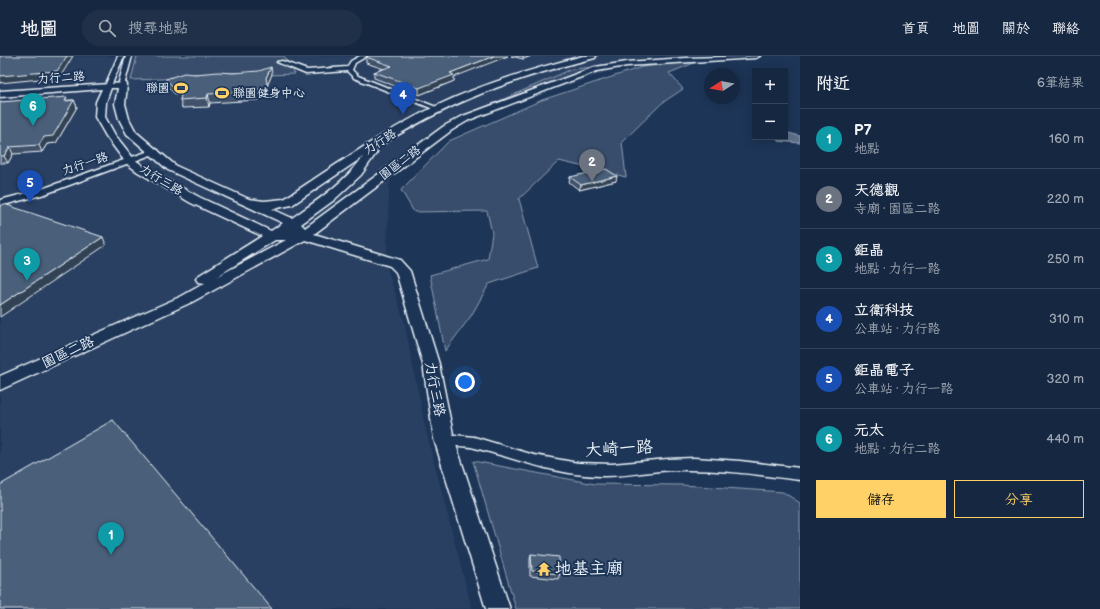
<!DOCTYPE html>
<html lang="zh-TW">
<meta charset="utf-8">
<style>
body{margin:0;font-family:"Balsamiq Sans","LXGW WenKai TC",sans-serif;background:#1f3048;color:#f1f3f6}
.controls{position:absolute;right:12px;top:12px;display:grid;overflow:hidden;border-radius:0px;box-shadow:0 2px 10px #0003}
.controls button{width:36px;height:36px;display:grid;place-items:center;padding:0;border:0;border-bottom:1px solid #35445a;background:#162841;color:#f1f3f6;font:20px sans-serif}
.compass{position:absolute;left:704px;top:12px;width:36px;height:36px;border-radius:50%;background:#162841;box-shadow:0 2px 10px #0003;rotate:259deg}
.you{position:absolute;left:465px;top:326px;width:14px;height:14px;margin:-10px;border:3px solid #fff;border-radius:50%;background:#1a73e8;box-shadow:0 0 0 6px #1a73e833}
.badge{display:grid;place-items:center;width:26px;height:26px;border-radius:50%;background:#ffd166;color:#fff;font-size:13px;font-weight:700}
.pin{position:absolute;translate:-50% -33px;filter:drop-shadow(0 1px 2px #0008)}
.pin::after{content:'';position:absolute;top:21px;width:14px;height:12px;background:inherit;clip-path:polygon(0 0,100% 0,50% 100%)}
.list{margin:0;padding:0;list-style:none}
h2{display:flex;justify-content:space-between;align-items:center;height:52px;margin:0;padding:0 16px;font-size:17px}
h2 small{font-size:13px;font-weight:400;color:#9ea6b1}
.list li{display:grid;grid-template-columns:26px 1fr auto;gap:12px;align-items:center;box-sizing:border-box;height:60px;padding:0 16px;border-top:1px solid #35445a}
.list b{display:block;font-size:15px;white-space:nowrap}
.list p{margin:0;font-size:13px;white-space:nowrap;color:#9ea6b1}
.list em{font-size:13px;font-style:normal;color:#9ea6b1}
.actions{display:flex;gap:8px;padding:12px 16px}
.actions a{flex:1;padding:9px 0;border:1px solid #ffd166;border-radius:0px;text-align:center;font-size:14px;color:#ffd166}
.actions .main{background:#ffd166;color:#111}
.icon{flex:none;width:22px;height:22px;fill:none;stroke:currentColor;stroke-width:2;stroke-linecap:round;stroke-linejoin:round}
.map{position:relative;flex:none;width:800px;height:553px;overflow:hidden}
header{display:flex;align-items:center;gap:24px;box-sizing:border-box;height:56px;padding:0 20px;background:#162841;border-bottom:1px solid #35445a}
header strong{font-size:19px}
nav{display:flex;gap:22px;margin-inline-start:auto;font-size:14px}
.search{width:280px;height:36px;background:#1f3048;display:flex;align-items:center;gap:10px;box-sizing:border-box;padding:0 14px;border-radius:22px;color:#9ea6b1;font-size:15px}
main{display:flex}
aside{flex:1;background:#162841}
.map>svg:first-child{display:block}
.built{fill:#2a4162}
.green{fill:#374d6c;stroke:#909fb2}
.water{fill:#5d7089;stroke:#95a4b5}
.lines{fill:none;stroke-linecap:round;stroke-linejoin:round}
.street-casing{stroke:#e8f1f8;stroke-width:3}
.secondary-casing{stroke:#e8f1f8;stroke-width:3}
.street{fill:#1d3557;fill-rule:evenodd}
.secondary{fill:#1d3557;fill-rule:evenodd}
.wall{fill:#3f5169;stroke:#e8f1f8}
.shaded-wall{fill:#334255;stroke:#e8f1f8}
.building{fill:#495e7a;stroke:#e8f1f8}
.labels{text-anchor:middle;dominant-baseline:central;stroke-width:4;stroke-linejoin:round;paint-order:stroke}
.far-street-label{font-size:12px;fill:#e8f1f8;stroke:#1d3557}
.far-poi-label{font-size:12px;fill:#e8f1f8;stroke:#1d3557;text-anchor:end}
.street-label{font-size:14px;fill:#e8f1f8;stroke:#1d3557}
.near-street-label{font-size:17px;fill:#e8f1f8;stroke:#1d3557}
.near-poi-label{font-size:17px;fill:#e8f1f8;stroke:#1d3557;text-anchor:start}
</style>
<header>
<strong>地圖</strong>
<div class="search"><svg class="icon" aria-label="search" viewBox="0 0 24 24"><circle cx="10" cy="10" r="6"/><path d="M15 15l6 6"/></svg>搜尋地點</div>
<nav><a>首頁</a><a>地圖</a><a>關於</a><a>聯絡</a></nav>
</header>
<main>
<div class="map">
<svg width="800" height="553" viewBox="0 0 800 553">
<rect width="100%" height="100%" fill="#1d3557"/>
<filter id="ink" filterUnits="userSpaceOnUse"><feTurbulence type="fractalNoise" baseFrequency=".025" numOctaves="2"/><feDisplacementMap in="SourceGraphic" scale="8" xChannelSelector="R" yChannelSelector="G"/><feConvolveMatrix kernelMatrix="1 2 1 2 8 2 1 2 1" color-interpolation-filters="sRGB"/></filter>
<g filter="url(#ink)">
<path class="built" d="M 0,0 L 661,0 L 652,1 L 538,39 L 464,68 L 390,119 L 386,209 L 404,265 L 425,371 L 472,553 L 0,553 Z"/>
<g class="green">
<path d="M 137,0 L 284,0 L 295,18 L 131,24 Z"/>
<path d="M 699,5 L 669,17 L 683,33 L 662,47 L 622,86 L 626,121 L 559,105 L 519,143 L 538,212 L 489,228 L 471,260 L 445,295 L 430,219 L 488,203 L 492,177 L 487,155 L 414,156 L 401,134 L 449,85 L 542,44 L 642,11 Z"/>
<path d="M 596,11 L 481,53 L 572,13 Z"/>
<path d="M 473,405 L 595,428 L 682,429 L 783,436 L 800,447 L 800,553 L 516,553 Z"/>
</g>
<path class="water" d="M 785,76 L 800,80 L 800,87 L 778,85 L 775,81 L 785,81 Z"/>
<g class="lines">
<defs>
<g id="street">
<path d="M 118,0 L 124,0 L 111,30 L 106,31 L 105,30 Z"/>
<path d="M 126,0 L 132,0 L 125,26 L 126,29 L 123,31 L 121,30 L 119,26 Z"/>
<path d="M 360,0 L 367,0 L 355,7 L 352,14 L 358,20 L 441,53 L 436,54 L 354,22 L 347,15 L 306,18 L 277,6 L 282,5 L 307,14 L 347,11 L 351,5 Z"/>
<path d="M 152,94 L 158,94 L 159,96 L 45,138 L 0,150 L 0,144 L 39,134 Z"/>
<path d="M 444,378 L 474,381 L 534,399 L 578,407 L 612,408 L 668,403 L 694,402 L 740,405 L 800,412 L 800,424 C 760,419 719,413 679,414 C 652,414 626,421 600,420 C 556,419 517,403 475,392 C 464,389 451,391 439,387 L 437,383 L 439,379 Z"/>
</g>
<path id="secondary" d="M 583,0 L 596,0 L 595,2 C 513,22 446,47 375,93 L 377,96 L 361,119 L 334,144 L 301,168 L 305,172 L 444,70 L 463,60 L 595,11 L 627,6 L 685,2 L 760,0 L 756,2 L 627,10 L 597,15 L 469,64 L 452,74 L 314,178 L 400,204 L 410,215 L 439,308 L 454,383 L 510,553 L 486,553 L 434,383 L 423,308 L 396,216 L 390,210 L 305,184 L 192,246 L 0,334 L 0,320 L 182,240 L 205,227 L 198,226 L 196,223 L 198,220 L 262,180 L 191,147 L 138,116 L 126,107 L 106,80 L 95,61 L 96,46 L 102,33 L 0,41 L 0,35 L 126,27 L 127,29 L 125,48 L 129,63 L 136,76 L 176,110 L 249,143 L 264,145 L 284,143 C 333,111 381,77 434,51 C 481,28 532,13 583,0 ZM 111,32 L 118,32 L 115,48 L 119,63 L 127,78 L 168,114 L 283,167 L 271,175 L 199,141 L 146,112 L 134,103 L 115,79 L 105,61 L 106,46 ZM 363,101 C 344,127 318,144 292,162 L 272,153 L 292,149 ZM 275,184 L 286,184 L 216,221 Z"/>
</defs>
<use href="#street" class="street-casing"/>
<use href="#secondary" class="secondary-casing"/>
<use href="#street" class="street"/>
<use href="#secondary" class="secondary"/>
</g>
<g class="wall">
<path d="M 511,0 L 531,0 L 523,3 Z"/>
<path d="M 366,1 L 454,21 L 454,25 L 419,39 L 374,22 L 374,16 L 384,13 L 366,7 Z"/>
<path d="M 233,17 L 272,18 L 267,30 L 269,41 L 260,42 L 259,44 L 210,47 L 209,51 L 182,52 L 180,44 L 182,38 L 175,38 L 168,31 L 166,23 L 195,18 Z"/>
<path d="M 74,44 L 77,51 L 56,87 L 47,88 L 42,96 L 13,98 L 8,107 L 0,107 L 0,46 Z"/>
<path d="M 570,121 L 616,125 L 579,134 L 569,126 Z"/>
<path d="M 531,498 L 560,518 L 558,523 L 530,520 L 530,503 Z"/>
</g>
<g class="shaded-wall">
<path d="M 67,0 L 73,0 L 60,21 L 0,27 L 0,20 Z"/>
<path d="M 494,0 L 508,0 L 454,21 L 454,25 L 419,39 L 419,32 L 450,17 Z"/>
<path d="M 523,0 L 531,0 L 523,3 Z"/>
<path d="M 271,11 L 272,18 L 267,30 L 266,22 Z"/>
<path d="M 258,33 L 260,42 L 259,44 L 258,35 Z"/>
<path d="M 208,38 L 210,47 L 209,51 L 207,42 Z"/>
<path d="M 74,44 L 77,51 L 56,87 L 47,88 L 42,96 L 39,89 L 44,81 Z"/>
<path d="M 10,91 L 13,98 L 8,107 L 4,100 Z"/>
<path d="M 617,120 L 616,125 L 579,134 L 581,129 Z"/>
<path d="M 103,181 L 106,189 L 0,261 L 0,249 Z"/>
</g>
<g class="building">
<path d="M 0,0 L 67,0 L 57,15 L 0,20 Z"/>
<path d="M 368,0 L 494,0 L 450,17 L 454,19 L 419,32 L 374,16 L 392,10 L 366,1 Z"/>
<path d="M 271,11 L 266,22 L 268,33 L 258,33 L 258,35 L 208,38 L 207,42 L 180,44 L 183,30 L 172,30 L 166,23 L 184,17 L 195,18 L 218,16 L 233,17 L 259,15 Z"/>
<path d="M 67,41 L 65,45 L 74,44 L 53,80 L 44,81 L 39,89 L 10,91 L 4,100 L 0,100 L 0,46 Z"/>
<path d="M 606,113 L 617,120 L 581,129 L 570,121 Z"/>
<path d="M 4,148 L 103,181 L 0,249 L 0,150 Z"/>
<path d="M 113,364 L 272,553 L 0,553 L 0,429 Z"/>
<path d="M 531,498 L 559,501 L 560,518 L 532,515 Z"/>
</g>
</g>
<defs>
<symbol id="stadium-bare" viewBox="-9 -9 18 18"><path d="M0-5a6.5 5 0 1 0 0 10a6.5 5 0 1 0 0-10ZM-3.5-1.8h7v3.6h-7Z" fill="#ffd166" stroke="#1d3557" stroke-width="2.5" paint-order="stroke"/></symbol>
<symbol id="temple-bare" viewBox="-9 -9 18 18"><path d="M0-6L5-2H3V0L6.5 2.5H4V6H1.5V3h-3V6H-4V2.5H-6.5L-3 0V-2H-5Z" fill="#ffd166" stroke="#1d3557" stroke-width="2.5" paint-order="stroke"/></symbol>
</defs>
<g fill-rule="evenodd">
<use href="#stadium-bare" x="171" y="22" width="20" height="20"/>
<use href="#stadium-bare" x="212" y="27" width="20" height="20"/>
<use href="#temple-bare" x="534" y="503" width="20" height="20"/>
</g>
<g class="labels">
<g class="far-street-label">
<text transform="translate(61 22) rotate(-4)">力行二路</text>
<text transform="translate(380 86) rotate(-33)">力行路</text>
<text transform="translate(400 107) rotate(-37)">園區二路</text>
<text transform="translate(85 108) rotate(-19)">力行一路</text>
<text transform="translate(161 124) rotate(31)">力行三路</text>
</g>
<g class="far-poi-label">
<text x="170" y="32">聯園</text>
<text x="233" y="37" text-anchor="start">聯園健身中心</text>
</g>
<g class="street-label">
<text transform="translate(68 296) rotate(-25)">園區二路</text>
<text transform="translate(435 333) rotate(79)">力行三路</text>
</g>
<g class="near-street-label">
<text transform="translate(619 393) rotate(-3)">大崎一路</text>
</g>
<g class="near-poi-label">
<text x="555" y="513">地基主廟</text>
</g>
</g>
</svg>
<div class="controls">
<button>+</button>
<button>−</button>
</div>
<svg class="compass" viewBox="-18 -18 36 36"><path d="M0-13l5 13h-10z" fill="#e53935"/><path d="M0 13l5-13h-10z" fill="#9ea6b1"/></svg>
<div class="you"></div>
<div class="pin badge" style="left:111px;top:499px;background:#0f9aa8">1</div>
<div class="pin badge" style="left:592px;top:126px;background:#6b7280">2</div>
<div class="pin badge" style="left:27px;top:225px;background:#0f9aa8">3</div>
<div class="pin badge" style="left:403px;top:59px;background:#1a4fb4">4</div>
<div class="pin badge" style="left:30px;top:147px;background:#1a4fb4">5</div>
<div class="pin badge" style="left:33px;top:70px;background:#0f9aa8">6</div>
</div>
<aside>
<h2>附近<small>6筆結果</small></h2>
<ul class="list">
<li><span class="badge" style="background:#0f9aa8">1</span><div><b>P7</b><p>地點</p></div><em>160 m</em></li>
<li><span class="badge" style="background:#6b7280">2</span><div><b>天德觀</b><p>寺廟 · 園區二路</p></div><em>220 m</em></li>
<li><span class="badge" style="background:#0f9aa8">3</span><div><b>鉅晶</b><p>地點 · 力行一路</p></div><em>250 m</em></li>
<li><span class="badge" style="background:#1a4fb4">4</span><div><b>立衛科技</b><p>公車站 · 力行路</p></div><em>310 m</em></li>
<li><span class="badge" style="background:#1a4fb4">5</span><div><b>鉅晶電子</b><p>公車站 · 力行一路</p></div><em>320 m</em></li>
<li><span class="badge" style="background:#0f9aa8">6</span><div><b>元太</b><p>地點 · 力行二路</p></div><em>440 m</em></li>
</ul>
<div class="actions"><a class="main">儲存</a><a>分享</a></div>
</aside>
</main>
